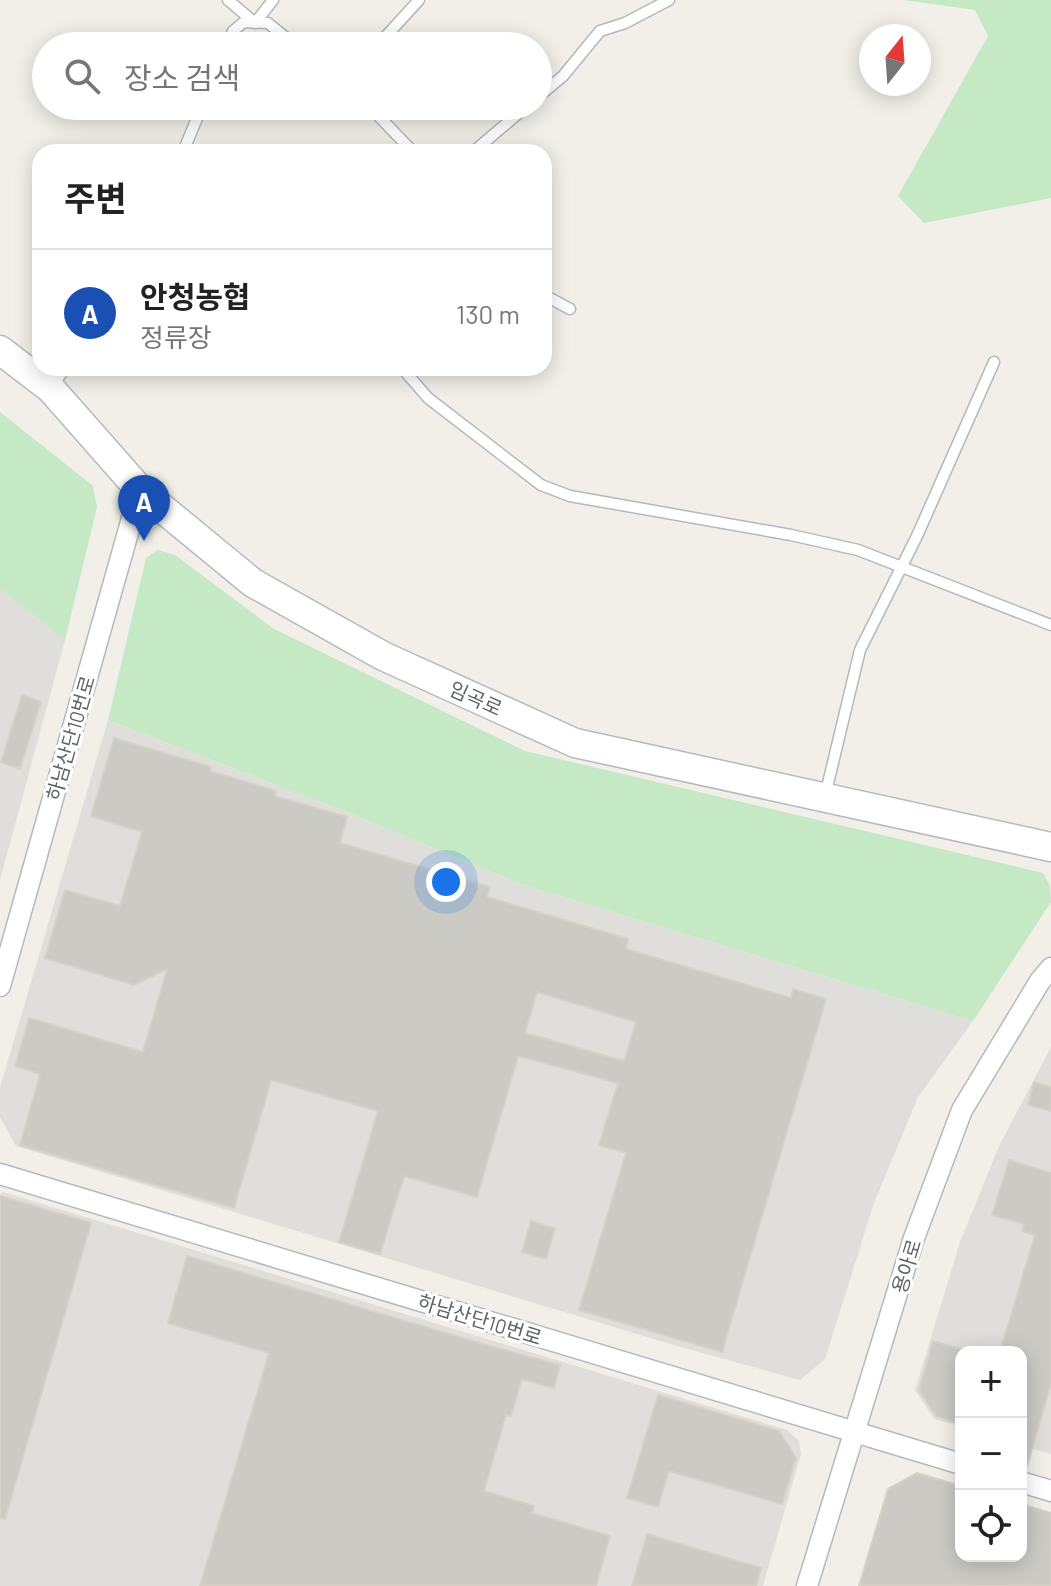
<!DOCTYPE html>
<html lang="ko">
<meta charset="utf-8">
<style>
body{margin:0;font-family:Barlow,"Noto Sans KR",sans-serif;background:#f2f2f2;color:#222}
.controls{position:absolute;right:24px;bottom:24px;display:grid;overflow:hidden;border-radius:16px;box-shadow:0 4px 20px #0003}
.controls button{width:72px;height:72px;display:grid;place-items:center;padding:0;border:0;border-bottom:2px solid #e0e0e0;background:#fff;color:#222;font:40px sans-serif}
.compass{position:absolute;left:859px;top:24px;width:72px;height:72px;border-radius:50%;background:#fff;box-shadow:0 4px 20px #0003;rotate:17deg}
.you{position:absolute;left:446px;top:882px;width:28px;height:28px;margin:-20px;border:6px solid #fff;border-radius:50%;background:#1a73e8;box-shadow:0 0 0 12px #1a73e833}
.badge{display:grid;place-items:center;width:52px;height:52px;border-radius:50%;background:#ea4335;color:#fff;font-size:26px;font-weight:700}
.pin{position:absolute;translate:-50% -66px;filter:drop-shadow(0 2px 4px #0008)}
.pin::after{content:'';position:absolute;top:42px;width:28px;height:24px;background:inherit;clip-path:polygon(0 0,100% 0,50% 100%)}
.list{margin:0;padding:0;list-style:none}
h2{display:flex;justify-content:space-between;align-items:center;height:104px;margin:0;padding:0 32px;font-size:34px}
h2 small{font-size:26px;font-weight:400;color:#767676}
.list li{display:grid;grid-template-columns:52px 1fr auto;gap:24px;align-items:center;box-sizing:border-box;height:128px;padding:0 32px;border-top:2px solid #e0e0e0}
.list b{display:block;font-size:30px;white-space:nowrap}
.list p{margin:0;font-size:26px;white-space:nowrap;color:#767676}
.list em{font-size:26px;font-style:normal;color:#767676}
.icon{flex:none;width:44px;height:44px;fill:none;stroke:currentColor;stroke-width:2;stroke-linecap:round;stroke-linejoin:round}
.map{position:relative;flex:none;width:1051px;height:1586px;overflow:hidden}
.search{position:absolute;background:#fff;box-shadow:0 4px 20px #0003;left:32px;top:32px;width:520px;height:88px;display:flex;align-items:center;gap:20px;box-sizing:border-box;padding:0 28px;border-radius:44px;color:#767676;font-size:30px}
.panel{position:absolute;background:#fff;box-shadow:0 4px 20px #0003;left:32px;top:144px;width:520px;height:232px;border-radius:24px}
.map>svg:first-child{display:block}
.industrial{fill:#e0deda}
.green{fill:#c5e8c5}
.building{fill:#cccac5;stroke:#d6d1c6;stroke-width:2;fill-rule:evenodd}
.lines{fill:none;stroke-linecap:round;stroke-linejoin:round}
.service-casing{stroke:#b5b8bc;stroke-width:13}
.minor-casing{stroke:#b5b8bc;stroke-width:23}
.secondary-casing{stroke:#b6babf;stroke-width:31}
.service{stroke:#fff;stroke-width:10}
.minor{stroke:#fff;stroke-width:20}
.secondary{stroke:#fff;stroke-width:28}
.labels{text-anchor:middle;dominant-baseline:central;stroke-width:6;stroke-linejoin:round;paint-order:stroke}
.street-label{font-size:20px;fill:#5f6368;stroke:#fff}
</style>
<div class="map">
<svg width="1051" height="1586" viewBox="0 0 1051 1586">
<rect width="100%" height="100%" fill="#f1efe8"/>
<g class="industrial">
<path d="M 0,588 L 65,640 L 0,880 Z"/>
<path d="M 108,720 L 349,813 L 521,884 L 973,1021 L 918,1097 L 874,1203 L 825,1359 L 800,1380 L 670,1344 L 16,1146 L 0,1117 L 0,1088 Z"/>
<path d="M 1051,1047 L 1051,1454 L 1021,1446 L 1021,1352 L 961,1352 L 961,1427 L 934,1419 L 915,1390 L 960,1242 L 999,1146 Z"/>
<path d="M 3,1192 L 787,1430 L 799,1441 L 801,1454 L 763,1586 L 0,1586 L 0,1194 Z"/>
</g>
<g class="green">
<path d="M 904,0 L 1051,0 L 1051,198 L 924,223 L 898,196 L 988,36 L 975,10 Z"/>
<path d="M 0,412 L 93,486 L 97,507 L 65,640 L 0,588 Z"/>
<path d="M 158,550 L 175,555 L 274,629 L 525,751 L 1043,873 L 1050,886 L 1051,902 L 973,1021 L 521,884 L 349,813 L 108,720 L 146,558 Z"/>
</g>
<g class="building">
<path d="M 22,695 L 41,702 L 20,769 L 1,762 Z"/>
<path d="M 114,738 L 211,767 L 210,771 L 276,791 L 275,796 L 347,817 L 340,843 L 490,887 L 487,897 L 628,939 L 626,949 L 791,998 L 793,989 L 826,999 L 722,1352 L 579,1310 L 626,1153 L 599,1145 L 618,1083 L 518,1056 L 477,1197 L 404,1176 L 380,1254 L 339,1242 L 378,1111 L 271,1080 L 234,1208 L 20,1145 L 40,1074 L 15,1066 L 29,1018 L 143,1052 L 167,969 L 134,985 L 45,958 L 65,890 L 120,906 L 142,832 L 91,816 ZM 537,992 L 636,1022 L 624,1061 L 525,1033 Z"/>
<path d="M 1034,1082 L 1051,1087 L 1051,1111 L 1028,1105 Z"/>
<path d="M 1009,1160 L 1051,1173 L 1051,1384 L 1026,1469 L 1021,1468 L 1021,1352 L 1000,1352 L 1035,1235 L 1022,1231 L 1024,1224 L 992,1215 Z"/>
<path d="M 0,1196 L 91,1223 L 5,1519 L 0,1518 Z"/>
<path d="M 531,1221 L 555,1229 L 546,1259 L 522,1252 Z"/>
<path d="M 187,1256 L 486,1345 L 560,1365 L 554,1388 L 522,1379 L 511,1416 L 506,1415 L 484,1491 L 534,1506 L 532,1513 L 610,1536 L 596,1586 L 200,1586 L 269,1353 L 168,1323 Z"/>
<path d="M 933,1341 L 961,1349 L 961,1424 L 936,1416 L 919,1390 Z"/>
<path d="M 658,1395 L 779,1431 L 796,1458 L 782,1504 L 669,1471 L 658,1507 L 627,1498 Z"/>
<path d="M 917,1473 L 961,1486 L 961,1556 L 1021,1556 L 1021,1504 L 1051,1513 L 1051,1586 L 859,1586 L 888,1489 Z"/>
<path d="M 647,1534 L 761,1568 L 756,1586 L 632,1586 Z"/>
</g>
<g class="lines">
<defs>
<g id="service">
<path d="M 228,0 L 255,23 L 273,0"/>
<path d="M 227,46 L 233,31 L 244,22 L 268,23 L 296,46"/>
<path d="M 377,46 L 419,0"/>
<path d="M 538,97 L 563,76 L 600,31 L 625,23 L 669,0"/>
<path d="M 369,106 L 413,152"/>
<path d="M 183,152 L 202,106"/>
<path d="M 473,152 L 527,106"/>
<path d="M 544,295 L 570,309"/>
<path d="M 402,368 L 428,398 L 541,485 L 570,496 L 791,535 L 858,550 L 1051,625"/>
<path d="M 52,387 L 65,368"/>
<path d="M 825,796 L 860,650 L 917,536 L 994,362"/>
</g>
<g id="minor">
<path d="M 0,986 L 140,490"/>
<path d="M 0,1174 L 961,1464"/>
<path d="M 1021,1482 L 1051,1491"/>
<path d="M 807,1586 L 914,1238 L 962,1110 L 1040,981 L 1051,968"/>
</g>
<path id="secondary" d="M 0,350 L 51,389 L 140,490 L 253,583 L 383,656 L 575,743 L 1051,847"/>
</defs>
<use href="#service" class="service-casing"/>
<use href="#minor" class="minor-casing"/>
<use href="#secondary" class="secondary-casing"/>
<use href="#service" class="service"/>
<use href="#minor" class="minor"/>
<use href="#secondary" class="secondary"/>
</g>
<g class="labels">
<g class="street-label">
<text transform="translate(476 698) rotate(24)">임곡로</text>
<text transform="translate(70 738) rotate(-74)">하남산단10번로</text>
<text transform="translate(906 1266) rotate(-73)">용아로</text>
<text transform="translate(480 1319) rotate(17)">하남산단10번로</text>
</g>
</g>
</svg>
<div class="controls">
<button>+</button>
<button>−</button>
<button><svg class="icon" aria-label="locate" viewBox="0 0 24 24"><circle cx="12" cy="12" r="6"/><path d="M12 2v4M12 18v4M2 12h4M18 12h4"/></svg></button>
</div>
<svg class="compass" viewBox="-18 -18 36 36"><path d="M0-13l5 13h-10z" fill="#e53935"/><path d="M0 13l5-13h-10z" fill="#767676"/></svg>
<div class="you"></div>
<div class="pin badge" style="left:144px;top:541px;background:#1a4fb4">A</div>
<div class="search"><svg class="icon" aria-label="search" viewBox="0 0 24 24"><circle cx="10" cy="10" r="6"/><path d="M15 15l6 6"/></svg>장소 검색</div>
<section class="panel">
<h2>주변<small></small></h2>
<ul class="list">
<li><span class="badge" style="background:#1a4fb4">A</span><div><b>안청농협</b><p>정류장</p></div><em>130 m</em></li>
</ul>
</section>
</div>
